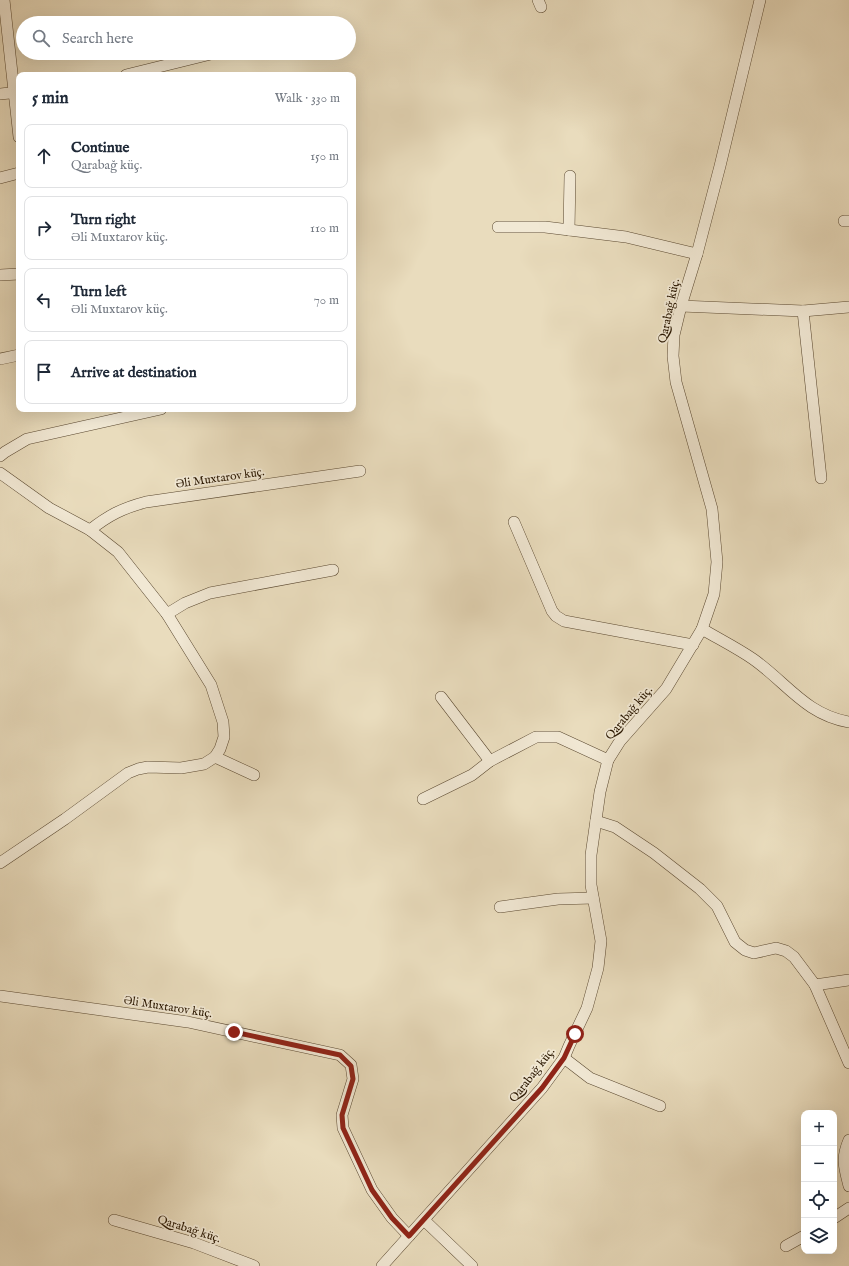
<!DOCTYPE html>
<meta charset="utf-8">
<style>
body{margin:0;font-family:"IM FELL English",serif;background:#f2f2f3;color:#1f2937}
.controls{position:absolute;right:12px;bottom:12px;display:grid;overflow:hidden;border-radius:8px;box-shadow:0 4px 16px #0002}
.controls button{width:36px;height:36px;display:grid;place-items:center;padding:0;border:0;border-bottom:1px solid #e0e1e3;background:#fff;color:#1f2937;font:20px sans-serif}
.stop{position:absolute;width:12px;height:12px;margin:-9px;border:3px solid #8f2418;border-radius:50%;background:#fff}
.stop.end{background:#8f2418;border-color:#fff;box-shadow:0 1px 4px #0008}
.list{margin:0;padding:0;list-style:none}
h2{display:flex;justify-content:space-between;align-items:center;height:52px;margin:0;padding:0 16px;font-size:17px}
h2 small{font-size:13px;font-weight:400;color:#747a83}
.list li{display:grid;grid-template-columns:26px 1fr auto;gap:12px;align-items:center;box-sizing:border-box;height:64px;margin:0 8px 8px;padding:0 8px;border:1px solid #e0e1e3;border-radius:8px}
.list b{display:block;font-size:15px;white-space:nowrap}
.list p{margin:0;font-size:13px;white-space:nowrap;color:#747a83}
.list em{font-size:13px;font-style:normal;color:#747a83}
.icon{flex:none;width:22px;height:22px;fill:none;stroke:currentColor;stroke-width:2;stroke-linecap:round;stroke-linejoin:round}
.map{position:relative;flex:none;width:849px;height:1266px;overflow:hidden}
.search{position:absolute;background:#fff;box-shadow:0 4px 16px #0002;left:16px;top:16px;width:340px;height:44px;display:flex;align-items:center;gap:10px;box-sizing:border-box;padding:0 14px;border-radius:22px;color:#747a83;font-size:15px}
.panel{position:absolute;background:#fff;box-shadow:0 4px 16px #0002;left:16px;top:72px;width:340px;height:340px;border-radius:8px}
.map>svg:first-child{display:block}
.lines{fill:none;stroke-linecap:round;stroke-linejoin:round}
.minor-casing{stroke:#5a4830;stroke-width:12}
.minor{stroke:#f1e8d4;stroke-width:11}
.route{stroke:#8f2418;stroke-width:5}
.labels{text-anchor:middle;dominant-baseline:central;stroke-width:3.5;stroke-linejoin:round;paint-order:stroke}
.street-label{font-size:12px;fill:#2a1701;stroke:#f1e8d4}
</style>
<div class="map">
<svg width="849" height="1266" viewBox="0 0 849 1266">
<rect width="100%" height="100%" fill="#e9dcbd"/>
<filter id="stains"><feTurbulence type="fractalNoise" baseFrequency=".005" numOctaves="4"/><feColorMatrix values="0 0 0 0 .2 0 0 0 0 .09 0 0 0 0 .02 0 0 0 .5 -.17"/></filter>
<radialGradient id="worn" r=".72"><stop offset=".6" stop-color="#630" stop-opacity="0"/><stop offset="1" stop-color="#630" stop-opacity=".3"/></radialGradient>
<g class="lines">
<defs>
<g id="minor">
<path d="M 4,0 L 19,137"/>
<path d="M 538,0 L 541,7"/>
<path d="M 126,75 L 215,53"/>
<path d="M 0,94 L 19,92"/>
<path d="M 0,178 L 19,173"/>
<path d="M 844,221 L 849,221"/>
<path d="M 498,227 L 545,227 L 626,237 L 697,254"/>
<path d="M 569,230 L 570,176"/>
<path d="M 0,275 L 19,274"/>
<path d="M 681,306 L 803,311 L 849,307"/>
<path d="M 803,311 L 821,478"/>
<path d="M 0,359 L 19,355"/>
<path d="M 0,456 L 5,452 L 27,439 L 161,409"/>
<path d="M 0,473 L 49,508 L 90,530 L 118,552 L 167,614 L 211,685 L 223,722 L 224,737 L 220,749 L 215,757 L 204,764 L 181,768 L 148,767 L 138,769 L 128,773 L 65,819 L 0,863"/>
<path d="M 514,522 L 552,611 L 556,616 L 564,621 L 693,645"/>
<path d="M 90,530 C 109,515 123,508 146,502 L 360,471"/>
<path d="M 167,614 L 185,603 L 210,593 L 333,570"/>
<path d="M 702,629 C 719,639 737,648 753,659 C 786,682 806,715 849,722"/>
<path d="M 441,697 L 490,761"/>
<path d="M 215,757 L 254,775"/>
<path d="M 423,799 L 472,775 L 490,761 L 536,737 L 558,737 L 608,760"/>
<path d="M 596,821 L 615,827 L 654,853 L 700,889 L 717,906 L 735,942 L 745,950 L 754,953 L 776,948 L 786,951 L 794,957 L 815,985 L 849,1063"/>
<path d="M 500,907 L 558,899 L 593,898"/>
<path d="M 815,985 L 849,980"/>
<path d="M 0,996 L 188,1022 L 340,1055 L 351,1065 L 353,1079 L 342,1115 L 343,1128 L 372,1190 L 392,1218 L 409,1236"/>
<path d="M 564,1058 L 590,1078 L 660,1106"/>
<path d="M 849,1140 C 841,1159 844,1166 849,1186"/>
<path d="M 834,1218 L 849,1208"/>
<path d="M 114,1220 L 194,1243 L 254,1266"/>
<path d="M 424,1220 L 472,1266"/>
<path d="M 786,1246 L 804,1236"/>
<path d="M 382,1266 L 542,1088 L 564,1058 L 569,1046 L 587,1008 L 598,968 L 601,941 L 591,885 L 591,855 L 600,792 L 608,760 L 620,741 L 666,689 L 702,629 L 714,594 L 717,562 L 712,509 L 676,382 L 673,356 L 674,335 L 681,306 L 697,254 L 720,166 L 760,0"/>
</g>
</defs>
<use href="#minor" class="minor-casing"/>
<use href="#minor" class="minor"/>
</g>
<g class="lines">
<path class="route" d="M 234,1032 L 340,1055 L 351,1066 L 353,1079 L 342,1115 L 343,1128 L 372,1190 L 392,1218 L 409,1236 L 542,1088 L 564,1058 L 575,1034"/>
</g>
<g class="labels">
<g class="street-label">
<text transform="translate(669 311) rotate(-78)">Qarabağ küç.</text>
<text transform="translate(220 478) rotate(-8)">Əli Muxtarov küç.</text>
<text transform="translate(629 713) rotate(-50)">Qarabağ küç.</text>
<text transform="translate(168 1007) rotate(9)">Əli Muxtarov küç.</text>
<text transform="translate(532 1075) rotate(-52)">Qarabağ küç.</text>
<text transform="translate(189 1229) rotate(18)">Qarabağ küç.</text>
</g>
</g>
<rect width="100%" height="100%" filter="url(#stains)"/>
<rect width="100%" height="100%" fill="url(#worn)"/>
</svg>
<div class="controls">
<button>+</button>
<button>−</button>
<button><svg class="icon" aria-label="locate" viewBox="0 0 24 24"><circle cx="12" cy="12" r="6"/><path d="M12 2v4M12 18v4M2 12h4M18 12h4"/></svg></button>
<button><svg class="icon" aria-label="layers" viewBox="0 0 24 24"><path d="M12 4l9 5-9 5-9-5zM3 14l9 5 9-5"/></svg></button>
</div>
<div class="stop" style="left:575px;top:1034px"></div>
<div class="stop end" style="left:234px;top:1032px"></div>
<div class="search"><svg class="icon" aria-label="search" viewBox="0 0 24 24"><circle cx="10" cy="10" r="6"/><path d="M15 15l6 6"/></svg>Search here</div>
<section class="panel">
<h2>5 min<small>Walk · 330 m</small></h2>
<ul class="list">
<li><svg class="icon" aria-label="ahead" viewBox="0 0 24 24"><path d="M12 20V5M6 11l6-6 6 6"/></svg><div><b>Continue</b><p>Qarabağ küç.</p></div><em>150 m</em></li>
<li><svg class="icon" aria-label="right" viewBox="0 0 24 24"><path d="M7 20v-9h11M14 6l5 5-5 5"/></svg><div><b>Turn right</b><p>Əli Muxtarov küç.</p></div><em>110 m</em></li>
<li><svg class="icon" aria-label="left" viewBox="0 0 24 24"><path d="M17 20v-9H6M10 6l-5 5 5 5"/></svg><div><b>Turn left</b><p>Əli Muxtarov küç.</p></div><em>70 m</em></li>
<li><svg class="icon" aria-label="arrive" viewBox="0 0 24 24"><path d="M6 21V4h12l-3 4 3 4H6"/></svg><div><b>Arrive at destination</b></div></li>
</ul>
</section>
</div>
